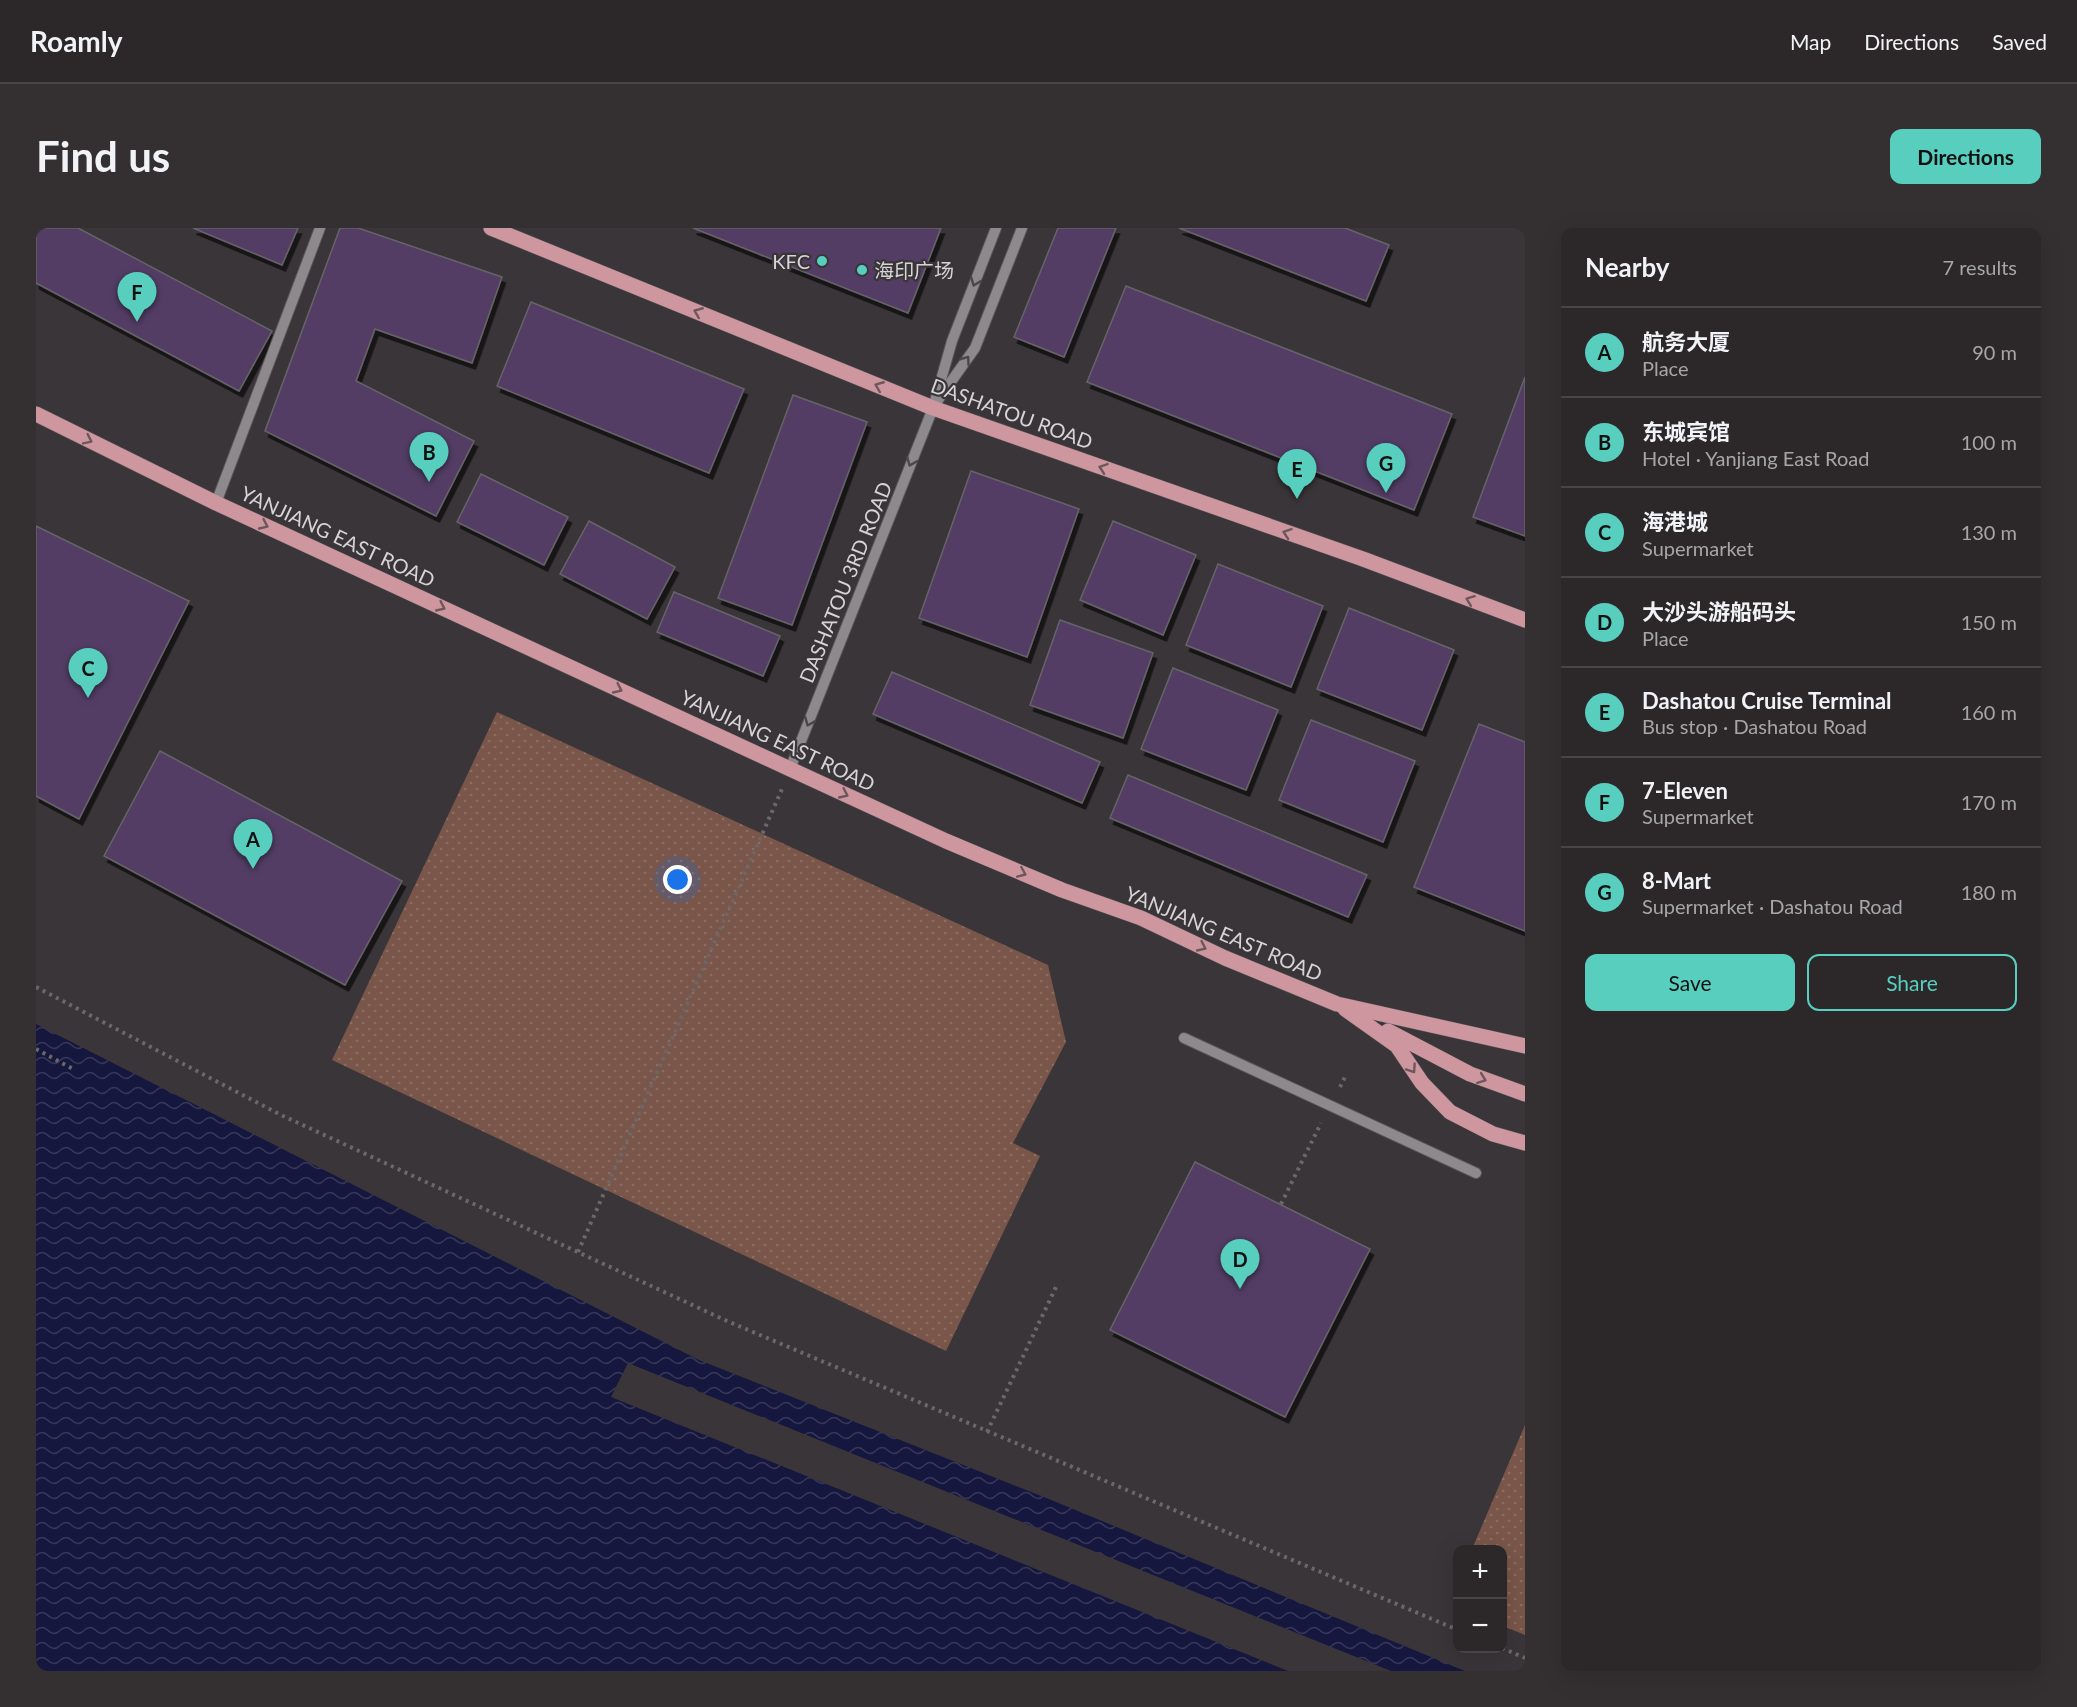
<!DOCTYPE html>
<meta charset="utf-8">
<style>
body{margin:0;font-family:Lato,"Noto Sans SC",sans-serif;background:#343032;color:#f1f3f6}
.controls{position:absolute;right:18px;bottom:18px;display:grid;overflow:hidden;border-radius:12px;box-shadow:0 6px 24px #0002}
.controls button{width:54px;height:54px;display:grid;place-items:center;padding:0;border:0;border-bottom:2px solid #484447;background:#2c282a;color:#f1f3f6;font:30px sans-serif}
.you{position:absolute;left:642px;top:652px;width:21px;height:21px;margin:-15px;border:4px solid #fff;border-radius:50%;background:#1a73e8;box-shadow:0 0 0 9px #1a73e833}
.badge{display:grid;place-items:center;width:39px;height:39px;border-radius:50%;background:#58cebf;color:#111;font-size:20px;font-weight:700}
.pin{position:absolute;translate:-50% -50px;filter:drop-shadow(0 2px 3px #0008)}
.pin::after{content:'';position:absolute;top:32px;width:21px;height:18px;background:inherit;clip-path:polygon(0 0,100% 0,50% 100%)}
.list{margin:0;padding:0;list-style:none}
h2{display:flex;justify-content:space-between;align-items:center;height:78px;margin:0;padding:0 24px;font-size:26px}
h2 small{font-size:20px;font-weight:400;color:#a6a6a8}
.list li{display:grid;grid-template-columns:39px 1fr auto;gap:18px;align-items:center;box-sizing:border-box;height:90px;padding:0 24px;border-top:2px solid #484447}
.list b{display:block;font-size:22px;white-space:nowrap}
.list p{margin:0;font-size:20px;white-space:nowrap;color:#a6a6a8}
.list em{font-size:20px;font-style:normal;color:#a6a6a8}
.actions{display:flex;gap:12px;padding:18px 24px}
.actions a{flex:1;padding:14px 0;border:2px solid #58cebf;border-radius:12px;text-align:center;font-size:21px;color:#58cebf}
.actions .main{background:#58cebf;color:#111}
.map{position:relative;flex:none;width:1489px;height:1443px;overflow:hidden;border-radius:12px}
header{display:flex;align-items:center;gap:36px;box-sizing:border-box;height:84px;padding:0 30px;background:#2c282a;border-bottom:2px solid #484447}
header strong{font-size:28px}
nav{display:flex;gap:33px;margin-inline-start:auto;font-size:21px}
.intro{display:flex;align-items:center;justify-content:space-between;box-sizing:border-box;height:144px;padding:0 36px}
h1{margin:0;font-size:42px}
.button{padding:15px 27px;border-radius:12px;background:#58cebf;color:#111;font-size:21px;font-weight:700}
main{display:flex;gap:36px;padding:0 36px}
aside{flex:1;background:#2c282a;border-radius:12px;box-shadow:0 6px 24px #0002}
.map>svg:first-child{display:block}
.park{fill:url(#park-dots)}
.water{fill:url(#water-waves)}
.pier{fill:#3a3538}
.building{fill:#533c65;stroke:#666468;stroke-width:1.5;filter:url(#shadow)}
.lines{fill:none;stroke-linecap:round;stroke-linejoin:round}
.minor-casing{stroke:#585456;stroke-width:12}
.major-casing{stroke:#585456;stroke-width:16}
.path{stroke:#6c686a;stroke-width:4;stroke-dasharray:3 4.5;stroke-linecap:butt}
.minor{stroke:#8d898c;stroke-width:10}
.major{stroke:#ce979f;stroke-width:15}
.oneway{stroke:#4b4649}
.oneway2{stroke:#6e575c}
.poi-dot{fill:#58cebf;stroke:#3a3538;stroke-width:2}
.labels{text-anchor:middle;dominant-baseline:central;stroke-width:4.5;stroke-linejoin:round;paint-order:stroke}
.poi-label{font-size:20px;fill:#d7d4d6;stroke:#3a3538;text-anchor:end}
.street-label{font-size:20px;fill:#d7d4d6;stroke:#3a3538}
</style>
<header>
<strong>Roamly</strong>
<nav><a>Map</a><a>Directions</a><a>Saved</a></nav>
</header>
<div class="intro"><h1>Find us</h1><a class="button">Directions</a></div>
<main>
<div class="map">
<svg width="1489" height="1443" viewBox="0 0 1489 1443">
<defs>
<pattern id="park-dots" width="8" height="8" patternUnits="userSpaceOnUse" patternTransform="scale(1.5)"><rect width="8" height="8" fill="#795649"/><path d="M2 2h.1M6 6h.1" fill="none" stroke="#8b6d62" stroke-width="1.8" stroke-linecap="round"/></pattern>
<pattern id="water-waves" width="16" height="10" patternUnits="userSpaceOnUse" patternTransform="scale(1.5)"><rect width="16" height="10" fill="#16173e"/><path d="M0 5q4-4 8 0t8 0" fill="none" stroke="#373859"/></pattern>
<filter id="shadow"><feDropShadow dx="3.5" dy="6" stdDeviation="0" flood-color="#0009"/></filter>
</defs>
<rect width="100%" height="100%" fill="#3a3538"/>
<g class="park">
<path d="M 461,484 L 1012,737 L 1030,814 L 977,915 L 1004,928 L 910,1123 L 296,832 Z"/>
<path d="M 1489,1197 L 1489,1407 L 1467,1398 L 1466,1322 L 1436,1321 Z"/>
</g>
<path class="water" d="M 0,796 L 663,1132 L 1008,1269 L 1429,1443 L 0,1443 Z"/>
<path class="pier" d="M 592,1135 L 1355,1443 L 1252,1443 L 575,1169 Z"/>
<g class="building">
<path d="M 0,0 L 42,0 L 236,103 L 203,163 L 0,55 Z"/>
<path d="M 157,0 L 262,0 L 246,37 Z"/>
<path d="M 304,0 L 322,0 L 466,49 L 436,135 L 339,101 L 320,153 L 438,213 L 400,288 L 229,203 Z"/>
<path d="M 657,0 L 905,0 L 872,85 Z"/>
<path d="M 1022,0 L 1080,0 L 1028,129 L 978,109 Z"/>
<path d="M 1143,0 L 1309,0 L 1353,17 L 1330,73 Z"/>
<path d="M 1090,58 L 1416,186 L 1378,282 L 1051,154 Z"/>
<path d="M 495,74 L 708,161 L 673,245 L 461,158 Z"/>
<path d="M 1489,149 L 1489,308 L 1437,289 Z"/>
<path d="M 757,167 L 831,194 L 756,397 L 682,370 Z"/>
<path d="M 935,243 L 1043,281 L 991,429 L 883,390 Z"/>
<path d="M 445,246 L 532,289 L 508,337 L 421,294 Z"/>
<path d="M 553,293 L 639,339 L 611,391 L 524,346 Z"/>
<path d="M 1077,293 L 1160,327 L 1127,407 L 1044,372 Z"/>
<path d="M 0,298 L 153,373 L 43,591 L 0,568 Z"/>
<path d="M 1182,336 L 1287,378 L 1255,459 L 1150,417 Z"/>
<path d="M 638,364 L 744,408 L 727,448 L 621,404 Z"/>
<path d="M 1313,380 L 1418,422 L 1386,502 L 1281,461 Z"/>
<path d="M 1024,392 L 1117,425 L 1087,510 L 994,477 Z"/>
<path d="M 1137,440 L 1242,482 L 1210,562 L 1105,521 Z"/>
<path d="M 856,444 L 1064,534 L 1046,575 L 837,486 Z"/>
<path d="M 1275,492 L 1379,533 L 1347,614 L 1243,572 Z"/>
<path d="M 1443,496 L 1489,514 L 1489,703 L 1378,659 Z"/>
<path d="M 124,523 L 366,653 L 309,757 L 68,628 Z"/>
<path d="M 1092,547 L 1331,647 L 1312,689 L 1074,590 Z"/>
<path d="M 1159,934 L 1334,1021 L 1249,1189 L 1074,1102 Z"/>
</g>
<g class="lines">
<defs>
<g id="minor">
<path d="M 902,172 L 939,120 L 986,0"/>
<path d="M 180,275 L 284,0"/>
<path d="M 754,541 L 897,180 L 916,113 L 960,0"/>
<path d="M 1148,810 L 1440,945"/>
</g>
<g id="major">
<path d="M 455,0 L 897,180 L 1327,331 L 1489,392"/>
<path d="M 0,186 L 180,275 L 754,541 L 910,613 L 1026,662 L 1105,690 L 1189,730 L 1301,776 L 1489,818"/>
<path d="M 1309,781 L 1361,818 L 1386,855 L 1414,884 L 1457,906 L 1489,915"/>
<path d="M 1352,803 L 1434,846 L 1489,866"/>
</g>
</defs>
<use href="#minor" class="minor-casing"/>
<use href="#major" class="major-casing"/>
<g class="path">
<path d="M 0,759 L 245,887 L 691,1093 L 1422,1402"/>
<path d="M 0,821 L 37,841"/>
<path d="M 1304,859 L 1309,849"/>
<path d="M 1245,976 L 1285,895"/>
<path d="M 542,1024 L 746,561"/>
<path d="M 951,1204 L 1021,1057"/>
<path d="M 1466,1420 L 1489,1430"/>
</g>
<use href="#minor" class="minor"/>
<use href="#major" class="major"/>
</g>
<defs><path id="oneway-chevron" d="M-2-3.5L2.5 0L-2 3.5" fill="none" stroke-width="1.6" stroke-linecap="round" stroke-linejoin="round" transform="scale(1.5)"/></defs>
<g class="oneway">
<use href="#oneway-chevron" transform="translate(939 54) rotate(111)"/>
<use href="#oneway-chevron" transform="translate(930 132) rotate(-55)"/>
<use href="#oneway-chevron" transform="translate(875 234) rotate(112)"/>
<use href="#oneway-chevron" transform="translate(773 494) rotate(112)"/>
</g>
<g class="oneway2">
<use href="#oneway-chevron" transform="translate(662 84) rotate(-158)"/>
<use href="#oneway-chevron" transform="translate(843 158) rotate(-158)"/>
<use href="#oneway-chevron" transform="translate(52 212) rotate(26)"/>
<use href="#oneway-chevron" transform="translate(1067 240) rotate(-161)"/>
<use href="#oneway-chevron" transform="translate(228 297) rotate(25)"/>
<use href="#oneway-chevron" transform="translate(1251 305) rotate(-161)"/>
<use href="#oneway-chevron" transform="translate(1434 372) rotate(-159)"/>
<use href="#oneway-chevron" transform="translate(405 379) rotate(25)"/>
<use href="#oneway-chevron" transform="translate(582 461) rotate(25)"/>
<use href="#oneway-chevron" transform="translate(808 566) rotate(25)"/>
<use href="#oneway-chevron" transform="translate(986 645) rotate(23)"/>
<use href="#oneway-chevron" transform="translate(1166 719) rotate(25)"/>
<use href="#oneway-chevron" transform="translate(1376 841) rotate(56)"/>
<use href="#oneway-chevron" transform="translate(1446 851) rotate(21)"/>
</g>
<g class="poi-dot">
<circle cx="786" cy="33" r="6"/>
<circle cx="826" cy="42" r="6"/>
</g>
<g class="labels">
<g class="poi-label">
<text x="774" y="33">KFC</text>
<text x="838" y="42" text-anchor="start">海印广场</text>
</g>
<g class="street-label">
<text transform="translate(976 185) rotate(20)">DASHATOU ROAD</text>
<text transform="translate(302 308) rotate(25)">YANJIANG EAST ROAD</text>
<text transform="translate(809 354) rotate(-68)">DASHATOU 3RD ROAD</text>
<text transform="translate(742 512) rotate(25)">YANJIANG EAST ROAD</text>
<text transform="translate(1188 705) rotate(23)">YANJIANG EAST ROAD</text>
</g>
</g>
</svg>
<div class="controls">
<button>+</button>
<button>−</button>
</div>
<div class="you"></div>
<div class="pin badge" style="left:217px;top:641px">A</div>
<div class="pin badge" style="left:393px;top:254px">B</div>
<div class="pin badge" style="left:52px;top:470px">C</div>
<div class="pin badge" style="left:1204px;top:1061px">D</div>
<div class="pin badge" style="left:1261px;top:271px">E</div>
<div class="pin badge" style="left:101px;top:94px">F</div>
<div class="pin badge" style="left:1350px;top:265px">G</div>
</div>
<aside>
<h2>Nearby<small>7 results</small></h2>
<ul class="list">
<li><span class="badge">A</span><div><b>航务大厦</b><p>Place</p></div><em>90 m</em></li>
<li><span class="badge">B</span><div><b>东城宾馆</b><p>Hotel · Yanjiang East Road</p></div><em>100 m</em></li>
<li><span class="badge">C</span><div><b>海港城</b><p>Supermarket</p></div><em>130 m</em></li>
<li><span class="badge">D</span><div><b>大沙头游船码头</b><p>Place</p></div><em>150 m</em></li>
<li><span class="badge">E</span><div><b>Dashatou Cruise Terminal</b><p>Bus stop · Dashatou Road</p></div><em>160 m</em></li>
<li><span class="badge">F</span><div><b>7-Eleven</b><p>Supermarket</p></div><em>170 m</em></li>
<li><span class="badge">G</span><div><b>8-Mart</b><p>Supermarket · Dashatou Road</p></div><em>180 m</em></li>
</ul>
<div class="actions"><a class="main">Save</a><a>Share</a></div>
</aside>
</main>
